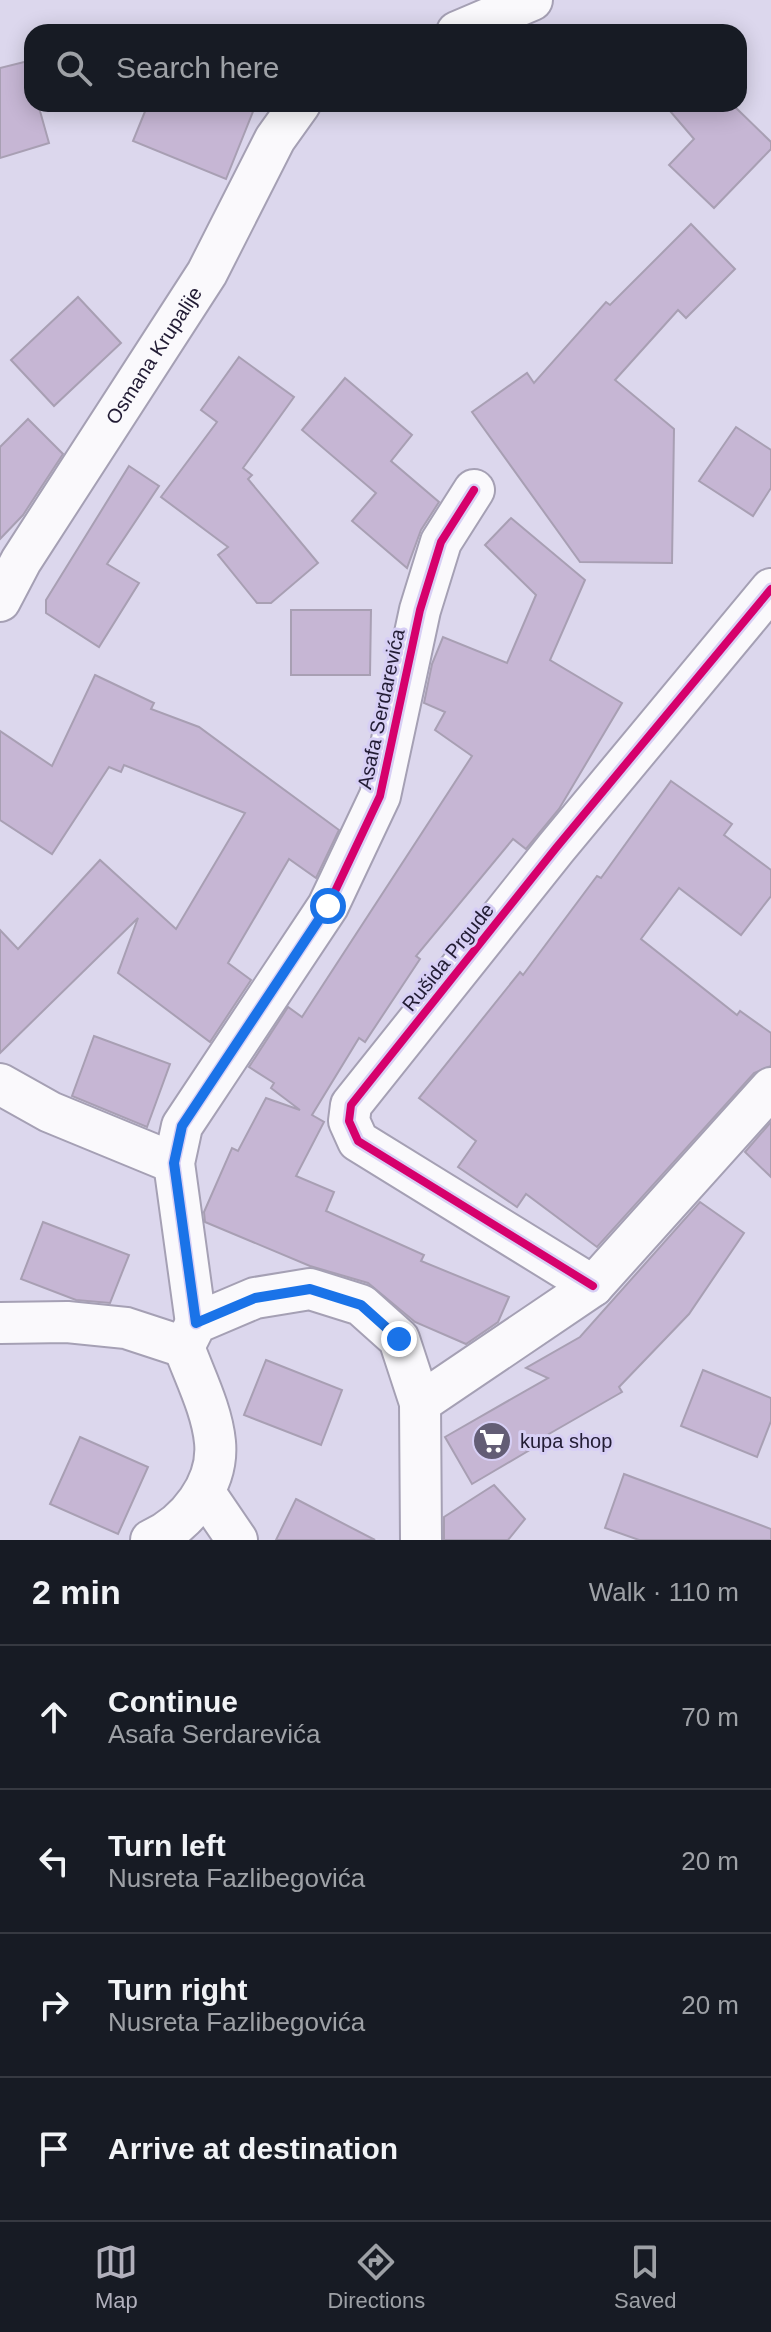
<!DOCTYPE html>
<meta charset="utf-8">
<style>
body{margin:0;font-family:Arial,sans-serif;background:#20242c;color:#f1f3f6}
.stop{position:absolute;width:24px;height:24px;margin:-18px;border:6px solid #1a73e8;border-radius:50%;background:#fff}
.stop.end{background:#1a73e8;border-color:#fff;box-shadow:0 2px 8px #0008}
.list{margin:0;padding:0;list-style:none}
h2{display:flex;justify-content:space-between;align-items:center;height:104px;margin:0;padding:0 32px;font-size:34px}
h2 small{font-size:26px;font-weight:400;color:#9ea1a6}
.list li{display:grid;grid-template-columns:52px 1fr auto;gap:24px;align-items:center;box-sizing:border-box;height:144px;padding:0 32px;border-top:2px solid #363941}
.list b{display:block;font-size:30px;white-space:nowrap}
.list p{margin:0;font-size:26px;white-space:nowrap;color:#9ea1a6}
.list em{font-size:26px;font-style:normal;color:#9ea1a6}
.icon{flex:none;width:44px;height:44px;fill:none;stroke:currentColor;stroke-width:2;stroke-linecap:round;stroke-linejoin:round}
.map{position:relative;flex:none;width:771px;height:1540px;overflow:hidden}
.search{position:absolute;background:#171b24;box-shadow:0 4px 20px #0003;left:24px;right:24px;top:24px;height:88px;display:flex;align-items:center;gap:20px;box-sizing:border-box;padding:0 28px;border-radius:24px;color:#9ea1a6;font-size:30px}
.sheet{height:680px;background:#171b24}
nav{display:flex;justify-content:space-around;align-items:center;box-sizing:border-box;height:112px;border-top:2px solid #363941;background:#171b24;font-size:22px;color:#9ea1a6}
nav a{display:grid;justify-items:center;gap:4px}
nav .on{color:#b1b0bc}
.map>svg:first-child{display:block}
.building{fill:#c6b6d4;stroke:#a89fb3;stroke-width:2}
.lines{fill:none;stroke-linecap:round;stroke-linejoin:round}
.minor-casing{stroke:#a5a0b4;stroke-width:44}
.minor{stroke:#faf9fc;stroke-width:40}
.cycleway-casing{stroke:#d7cff5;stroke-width:13}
.cycleway{stroke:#d6006c;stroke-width:8}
.route{stroke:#1a73e8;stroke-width:10}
.labels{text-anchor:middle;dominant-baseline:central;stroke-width:6;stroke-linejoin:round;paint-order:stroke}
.street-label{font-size:20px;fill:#221c34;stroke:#d7cff5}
.poi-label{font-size:20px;fill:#221c34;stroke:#d7cff5;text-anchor:start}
</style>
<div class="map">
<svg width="771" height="1540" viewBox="0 0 771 1540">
<rect width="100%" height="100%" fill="#dcd7ed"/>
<g class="building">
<path d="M 32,60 L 32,104 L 38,104 L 49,143 L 0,158 L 0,68 Z"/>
<path d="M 148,104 L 256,104 L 226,179 L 133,141 Z"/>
<path d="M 664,104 L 732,104 L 771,142 L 771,149 L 714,208 L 669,165 L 694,139 Z"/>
<path d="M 691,224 L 735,269 L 686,318 L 678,310 L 615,380 L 674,429 L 672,563 L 580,562 L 472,412 L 527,373 L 534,383 L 606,302 L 610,305 Z"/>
<path d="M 78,297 L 121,343 L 54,406 L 11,360 Z"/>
<path d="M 239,357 L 294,397 L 243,468 L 252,475 L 248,479 L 318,563 L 271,603 L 257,603 L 218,555 L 228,547 L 161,497 L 217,422 L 201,410 Z"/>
<path d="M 345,378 L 412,435 L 391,461 L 439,502 L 421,530 L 407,568 L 352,521 L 376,493 L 302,430 Z"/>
<path d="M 28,419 L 63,454 L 23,515 L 0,539 L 0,447 Z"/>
<path d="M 736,427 L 771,450 L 771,488 L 753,516 L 699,481 Z"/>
<path d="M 129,466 L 159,486 L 107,564 L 139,583 L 99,647 L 46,613 L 46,600 Z"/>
<path d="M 511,518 L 585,580 L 550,660 L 622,703 L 559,809 L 526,849 L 513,839 L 416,956 L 420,959 L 365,1042 L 359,1038 L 312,1115 L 324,1122 L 296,1176 L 334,1192 L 326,1211 L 424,1255 L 421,1261 L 509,1297 L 498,1322 L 466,1344 L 415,1322 L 368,1283 L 310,1266 L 205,1222 L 204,1212 L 232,1148 L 238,1151 L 266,1098 L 300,1110 L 271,1088 L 274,1083 L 249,1067 L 288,1007 L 302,1017 L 472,756 L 435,730 L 445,712 L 424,703 L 432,664 L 443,637 L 507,663 L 536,595 L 485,545 Z"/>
<path d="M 291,610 L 371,610 L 370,675 L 291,675 Z"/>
<path d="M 95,675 L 154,703 L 151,709 L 199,727 L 339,830 L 316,878 L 289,859 L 228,963 L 251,980 L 210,1042 L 118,973 L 138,918 L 0,1053 L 0,930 L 18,949 L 100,860 L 176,929 L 245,813 L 124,765 L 121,772 L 109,767 L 52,854 L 0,820 L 0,731 L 52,766 Z"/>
<path d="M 671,781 L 732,824 L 724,835 L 771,870 L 771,896 L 741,935 L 679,888 L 641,939 L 737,1015 L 740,1011 L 771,1033 L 771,1066 L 754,1073 L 597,1247 L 526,1194 L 517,1207 L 458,1167 L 476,1141 L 419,1098 L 520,972 L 523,975 L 597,876 L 601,878 Z"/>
<path d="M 94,1036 L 170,1064 L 147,1127 L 72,1096 Z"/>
<path d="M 771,1122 L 771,1177 L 745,1152 Z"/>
<path d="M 700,1202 L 744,1233 L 689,1314 L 619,1387 L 622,1392 L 535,1442 L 540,1444 L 472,1484 L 445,1437 L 548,1378 L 526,1368 L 580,1337 Z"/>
<path d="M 43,1222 L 129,1255 L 110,1303 L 76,1300 L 21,1279 Z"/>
<path d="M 266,1360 L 342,1390 L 321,1445 L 244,1415 Z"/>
<path d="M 703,1370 L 771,1398 L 771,1421 L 757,1457 L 681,1426 Z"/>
<path d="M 80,1437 L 148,1467 L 118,1534 L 50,1504 Z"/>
<path d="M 624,1474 L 771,1529 L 771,1540 L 639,1540 L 605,1528 Z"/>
<path d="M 494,1485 L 525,1519 L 508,1540 L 444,1540 L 444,1517 Z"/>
<path d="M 296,1499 L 375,1540 L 276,1540 Z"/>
</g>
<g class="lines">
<defs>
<g id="minor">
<path d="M 457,32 L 532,0"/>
<path id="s1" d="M 0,601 L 21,561 L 207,273 L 275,139 L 300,104"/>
<path d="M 0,1084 L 50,1112 L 174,1163"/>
<path d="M 593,1286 L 358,1141 L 349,1121 L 351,1105 L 556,848 L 771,589"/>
<path d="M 0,1323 L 67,1322 L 126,1328 L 184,1347 L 196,1323 L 255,1298 L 310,1289 L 361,1305 L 399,1339 L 420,1403 L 421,1540"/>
<path d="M 196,1323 L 174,1163 L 182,1126 L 328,906 L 380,796 L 420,610 L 441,542 L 474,490"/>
<path d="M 420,1403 L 593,1286 L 771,1088"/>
<path d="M 205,1493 L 237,1540"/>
<path d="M 151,1540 C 187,1524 219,1484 215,1442 C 212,1410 195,1377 184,1347"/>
</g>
</defs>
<use href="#minor" class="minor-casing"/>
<use href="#minor" class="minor"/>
<defs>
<g id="cycleway">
<path d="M 593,1286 L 358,1141 L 349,1121 L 351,1105 L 556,848 L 771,589"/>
<path d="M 196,1323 L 174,1163 L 182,1126 L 328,906 L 380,796 L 420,610 L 441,542 L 474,490"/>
</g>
</defs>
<use href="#cycleway" class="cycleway-casing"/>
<use href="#cycleway" class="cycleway"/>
</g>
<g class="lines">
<path class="route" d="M 328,906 L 182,1126 L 174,1163 L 196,1323 L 255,1298 L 310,1289 L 361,1305 L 399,1339"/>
</g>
<defs>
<symbol id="supermarket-disc" viewBox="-11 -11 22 22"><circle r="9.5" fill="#635d75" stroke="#d7cff5"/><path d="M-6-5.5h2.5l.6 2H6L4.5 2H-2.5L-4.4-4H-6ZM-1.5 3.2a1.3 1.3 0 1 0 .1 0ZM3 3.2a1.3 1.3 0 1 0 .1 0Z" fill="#fff"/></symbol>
</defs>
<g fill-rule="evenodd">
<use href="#supermarket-disc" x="470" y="1419" width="44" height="44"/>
</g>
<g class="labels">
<g class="street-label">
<text stroke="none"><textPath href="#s1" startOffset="290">Osmana Krupalije</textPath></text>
<text transform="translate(381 709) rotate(-78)">Asafa Serdarevića</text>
<text transform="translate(448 957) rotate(-51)">Rušida Prgude</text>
</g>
<g class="poi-label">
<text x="520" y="1441">kupa shop</text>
</g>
</g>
</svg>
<div class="stop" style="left:328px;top:906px"></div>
<div class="stop end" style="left:399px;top:1339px"></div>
<div class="search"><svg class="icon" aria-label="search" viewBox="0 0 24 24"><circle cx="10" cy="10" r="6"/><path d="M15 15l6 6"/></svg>Search here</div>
</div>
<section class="sheet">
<h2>2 min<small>Walk · 110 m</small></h2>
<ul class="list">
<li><svg class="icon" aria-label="ahead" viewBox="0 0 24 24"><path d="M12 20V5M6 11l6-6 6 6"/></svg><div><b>Continue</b><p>Asafa Serdarevića</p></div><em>70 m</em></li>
<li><svg class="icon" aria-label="left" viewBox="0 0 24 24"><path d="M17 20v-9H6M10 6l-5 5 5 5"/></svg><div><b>Turn left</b><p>Nusreta Fazlibegovića</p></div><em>20 m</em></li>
<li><svg class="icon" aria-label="right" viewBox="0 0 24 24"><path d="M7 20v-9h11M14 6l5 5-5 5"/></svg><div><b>Turn right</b><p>Nusreta Fazlibegovića</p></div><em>20 m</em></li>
<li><svg class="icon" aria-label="arrive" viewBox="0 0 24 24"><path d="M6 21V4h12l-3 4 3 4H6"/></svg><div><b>Arrive at destination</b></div></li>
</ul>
</section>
<nav>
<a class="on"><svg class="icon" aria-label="map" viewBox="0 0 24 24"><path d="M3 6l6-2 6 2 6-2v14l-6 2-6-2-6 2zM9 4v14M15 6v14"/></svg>Map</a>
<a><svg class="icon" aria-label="directions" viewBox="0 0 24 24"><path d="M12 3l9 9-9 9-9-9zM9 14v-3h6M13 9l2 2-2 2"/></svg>Directions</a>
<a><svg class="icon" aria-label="saved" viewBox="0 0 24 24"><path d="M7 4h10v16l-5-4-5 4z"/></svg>Saved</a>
</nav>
